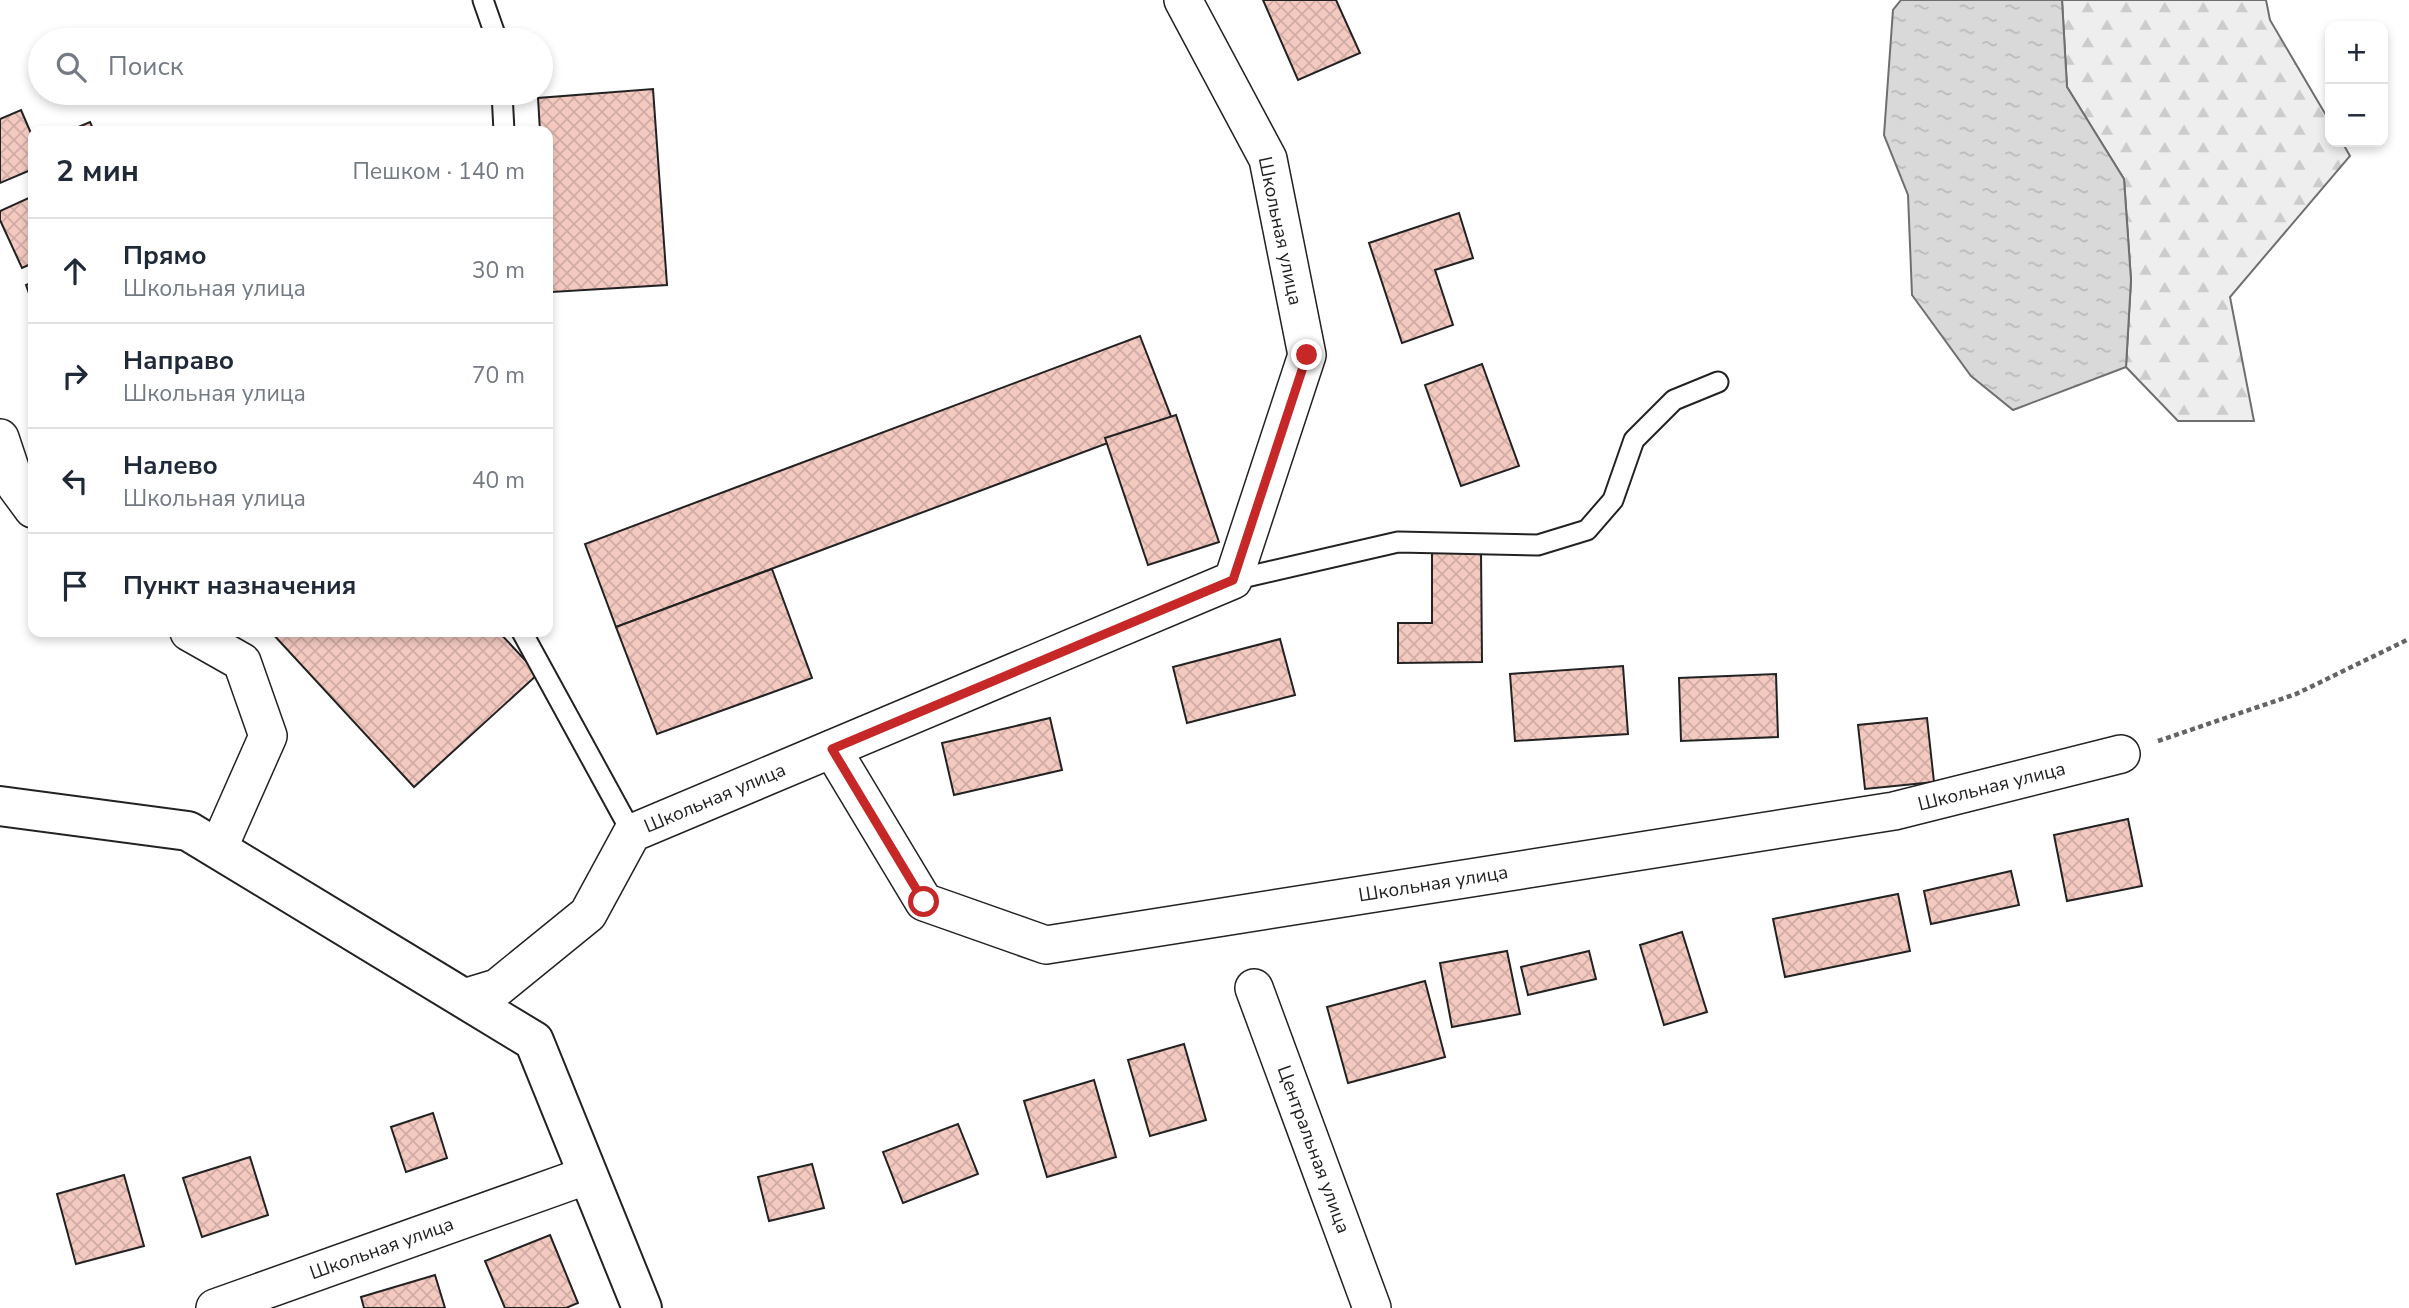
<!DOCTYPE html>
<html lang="ru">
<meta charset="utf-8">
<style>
body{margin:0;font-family:"Nunito Sans",sans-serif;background:#f6f6f7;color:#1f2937}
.controls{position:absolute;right:21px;top:21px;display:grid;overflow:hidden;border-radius:14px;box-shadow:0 4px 10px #0003}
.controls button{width:63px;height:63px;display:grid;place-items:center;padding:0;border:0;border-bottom:2px solid #e0e1e3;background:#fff;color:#1f2937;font:35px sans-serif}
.stop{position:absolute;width:21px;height:21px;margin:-16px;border:5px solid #c62828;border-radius:50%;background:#fff}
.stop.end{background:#c62828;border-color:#fff;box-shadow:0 2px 7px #0008}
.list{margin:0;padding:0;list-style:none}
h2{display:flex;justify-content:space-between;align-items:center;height:91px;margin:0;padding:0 28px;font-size:30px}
h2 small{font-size:23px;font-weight:400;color:#747a83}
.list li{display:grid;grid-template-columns:46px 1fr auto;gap:21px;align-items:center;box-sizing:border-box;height:105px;padding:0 28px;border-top:2px solid #e0e1e3}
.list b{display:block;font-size:26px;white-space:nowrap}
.list p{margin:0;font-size:23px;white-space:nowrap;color:#747a83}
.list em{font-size:23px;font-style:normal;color:#747a83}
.icon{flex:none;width:38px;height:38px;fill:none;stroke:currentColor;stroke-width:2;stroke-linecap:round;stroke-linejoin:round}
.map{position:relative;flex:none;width:2409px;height:1308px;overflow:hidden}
.search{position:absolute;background:#fff;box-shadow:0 4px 10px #0003;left:28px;top:28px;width:525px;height:77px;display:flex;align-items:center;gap:18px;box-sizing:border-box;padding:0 24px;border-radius:38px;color:#747a83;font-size:26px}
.panel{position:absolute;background:#fff;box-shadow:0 4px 10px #0003;left:28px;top:126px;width:525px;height:511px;border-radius:14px}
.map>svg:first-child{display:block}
.forest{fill:url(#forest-firs);stroke:#6f6f6f;stroke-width:2}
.water{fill:url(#water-ripples);stroke:#6f6f6f;stroke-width:2}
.building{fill:url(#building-cross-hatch);stroke:#222;stroke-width:2}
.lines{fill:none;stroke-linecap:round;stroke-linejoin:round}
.service-casing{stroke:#222;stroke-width:23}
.minor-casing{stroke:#222;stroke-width:40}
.tertiary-casing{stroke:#222;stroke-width:42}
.path{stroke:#646464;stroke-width:4.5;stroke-dasharray:5 3.5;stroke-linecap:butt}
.service{stroke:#fff;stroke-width:19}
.minor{stroke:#fff;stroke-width:37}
.tertiary{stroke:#fff;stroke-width:38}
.route{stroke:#c62828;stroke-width:9}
.labels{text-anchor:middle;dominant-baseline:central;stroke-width:5;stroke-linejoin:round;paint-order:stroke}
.street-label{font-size:19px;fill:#222;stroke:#fff}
</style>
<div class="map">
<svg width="2409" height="1308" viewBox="0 0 2409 1308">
<defs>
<pattern id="forest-firs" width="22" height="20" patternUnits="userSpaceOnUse" patternTransform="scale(1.75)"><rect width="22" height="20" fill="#eee"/><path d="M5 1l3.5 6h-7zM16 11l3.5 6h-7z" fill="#ccc"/></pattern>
<pattern id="water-ripples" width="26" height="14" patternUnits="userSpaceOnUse" patternTransform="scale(1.75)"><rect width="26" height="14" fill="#d9d9d9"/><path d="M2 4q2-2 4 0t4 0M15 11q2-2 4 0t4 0" fill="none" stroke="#bababa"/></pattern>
<pattern id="building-cross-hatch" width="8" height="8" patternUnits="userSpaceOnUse" patternTransform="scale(1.75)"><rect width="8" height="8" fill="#f3c9c0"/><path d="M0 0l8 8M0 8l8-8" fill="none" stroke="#d0aca5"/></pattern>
</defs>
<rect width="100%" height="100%" fill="#fff"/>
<path class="forest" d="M 2062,0 L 2266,0 L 2270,20 L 2330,122 L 2330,142 L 2342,142 L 2350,156 L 2230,297 L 2254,421 L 2178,421 L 2126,367 L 2131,280 L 2124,179 L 2067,87 Z"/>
<path class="water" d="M 1901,0 L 2062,0 L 2067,87 L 2124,179 L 2131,280 L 2126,367 L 2013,410 L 1971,376 L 1912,295 L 1908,195 L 1884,135 L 1893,10 Z"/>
<g class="building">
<path d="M 1263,0 L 1336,0 L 1360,53 L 1298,80 Z"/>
<path d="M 653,89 L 667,285 L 552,292 L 548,238 L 548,131 L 540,131 L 538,98 Z"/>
<path d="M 21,110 L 33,138 L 33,169 L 0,183 L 0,119 Z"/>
<path d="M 90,122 L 94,131 L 69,131 Z"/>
<path d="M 33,196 L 33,263 L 22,268 L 0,220 L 0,211 Z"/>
<path d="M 1459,213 L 1473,258 L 1435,270 L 1453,325 L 1402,343 L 1369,243 Z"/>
<path d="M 33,282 L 33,304 L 26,285 Z"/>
<path d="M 1140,336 L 1172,419 L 616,627 L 585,544 Z"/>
<path d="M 1482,364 L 1519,466 L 1461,486 L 1425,385 Z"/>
<path d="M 1176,415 L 1219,542 L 1148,565 L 1105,438 Z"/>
<path d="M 1432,552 L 1481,552 L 1482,662 L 1398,663 L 1398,623 L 1432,623 Z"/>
<path d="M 772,569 L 812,678 L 657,734 L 616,627 Z"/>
<path d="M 271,632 L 499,632 L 538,674 L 414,787 Z"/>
<path d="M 1280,639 L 1295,695 L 1187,723 L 1173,667 Z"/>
<path d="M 1623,666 L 1628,734 L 1515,741 L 1510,674 Z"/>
<path d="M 1776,674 L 1778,737 L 1681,741 L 1679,678 Z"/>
<path d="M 1050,718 L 1062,770 L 954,795 L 942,743 Z"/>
<path d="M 1927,718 L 1934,782 L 1865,789 L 1858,725 Z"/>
<path d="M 2128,819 L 2142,886 L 2067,901 L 2054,835 Z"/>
<path d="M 2011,871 L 2019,905 L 1931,924 L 1924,891 Z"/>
<path d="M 1898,894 L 1910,951 L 1785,977 L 1773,919 Z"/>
<path d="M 1682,932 L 1707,1012 L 1664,1025 L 1640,945 Z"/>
<path d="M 1507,951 L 1520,1014 L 1452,1027 L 1440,963 Z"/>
<path d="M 1589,951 L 1596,979 L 1528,995 L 1521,967 Z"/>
<path d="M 1425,981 L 1445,1057 L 1348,1083 L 1327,1007 Z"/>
<path d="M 1184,1044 L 1206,1120 L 1150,1136 L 1128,1060 Z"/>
<path d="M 1094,1080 L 1116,1157 L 1047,1177 L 1024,1101 Z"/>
<path d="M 433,1113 L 447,1158 L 406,1172 L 391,1127 Z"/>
<path d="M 958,1124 L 978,1174 L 903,1203 L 883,1152 Z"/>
<path d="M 250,1157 L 268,1215 L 202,1237 L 183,1178 Z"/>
<path d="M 812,1164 L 824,1208 L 769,1221 L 758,1177 Z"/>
<path d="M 124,1175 L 144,1246 L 76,1264 L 57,1194 Z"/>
<path d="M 550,1235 L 578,1303 L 566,1308 L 505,1308 L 485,1261 Z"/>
<path d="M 435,1275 L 445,1308 L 364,1308 L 361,1297 Z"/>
</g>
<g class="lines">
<defs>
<g id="service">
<path d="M 483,0 L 497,40"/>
<path d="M 502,93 L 504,131"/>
<path d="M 1233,580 L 1398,542 L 1538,545 L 1587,530 L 1613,500 L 1634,440 L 1674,400 L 1718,382"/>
<path d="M 522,632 L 632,833"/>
</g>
<g id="minor">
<path d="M 0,438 L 16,486 L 33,509"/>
<path d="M 189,632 L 242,662 L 268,736 L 218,849"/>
<path id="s1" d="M 832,749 L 924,902 L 1046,945 L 1894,811 L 2121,754"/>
<path id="s2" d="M 1254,988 L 1372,1308"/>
<path id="s3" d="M 464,998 L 497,988 L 588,914 L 632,833 L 1233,580 L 1307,355 L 1268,159 L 1183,0"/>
<path id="s4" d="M 215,1308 L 588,1175"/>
</g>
<path id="tertiary" d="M 0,806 L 188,831 L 534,1041 L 642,1308"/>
</defs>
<use href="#service" class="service-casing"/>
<use href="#minor" class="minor-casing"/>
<use href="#tertiary" class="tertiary-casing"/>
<path class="path" d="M 2158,741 L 2296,694 L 2409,639"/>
<use href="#service" class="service"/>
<use href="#minor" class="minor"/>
<use href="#tertiary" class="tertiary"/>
</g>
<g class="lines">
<path class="route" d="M 924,902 L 832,749 L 1233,580 L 1307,355"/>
</g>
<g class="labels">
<g class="street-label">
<text transform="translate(1280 231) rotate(78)">Школьная улица</text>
<text stroke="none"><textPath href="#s1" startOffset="1267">Школьная улица</textPath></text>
<text stroke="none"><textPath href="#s3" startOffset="334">Школьная улица</textPath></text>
<text stroke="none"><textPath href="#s1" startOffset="700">Школьная улица</textPath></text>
<text stroke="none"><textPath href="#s2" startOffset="172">Центральная улица</textPath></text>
<text stroke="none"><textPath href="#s4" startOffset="177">Школьная улица</textPath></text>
</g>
</g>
</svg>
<div class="controls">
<button>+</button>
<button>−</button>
</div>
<div class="stop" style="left:924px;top:902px"></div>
<div class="stop end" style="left:1307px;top:355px"></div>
<div class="search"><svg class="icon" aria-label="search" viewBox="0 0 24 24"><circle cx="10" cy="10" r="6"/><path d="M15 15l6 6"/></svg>Поиск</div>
<section class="panel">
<h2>2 мин<small>Пешком · 140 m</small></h2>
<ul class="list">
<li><svg class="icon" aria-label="ahead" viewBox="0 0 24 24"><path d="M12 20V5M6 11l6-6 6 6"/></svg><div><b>Прямо</b><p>Школьная улица</p></div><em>30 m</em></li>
<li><svg class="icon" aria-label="right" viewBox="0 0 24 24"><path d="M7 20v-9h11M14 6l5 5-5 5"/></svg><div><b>Направо</b><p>Школьная улица</p></div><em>70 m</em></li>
<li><svg class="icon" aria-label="left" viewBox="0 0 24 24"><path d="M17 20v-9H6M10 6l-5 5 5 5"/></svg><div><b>Налево</b><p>Школьная улица</p></div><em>40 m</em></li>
<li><svg class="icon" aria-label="arrive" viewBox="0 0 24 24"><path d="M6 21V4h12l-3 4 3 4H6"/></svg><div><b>Пункт назначения</b></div></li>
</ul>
</section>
</div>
